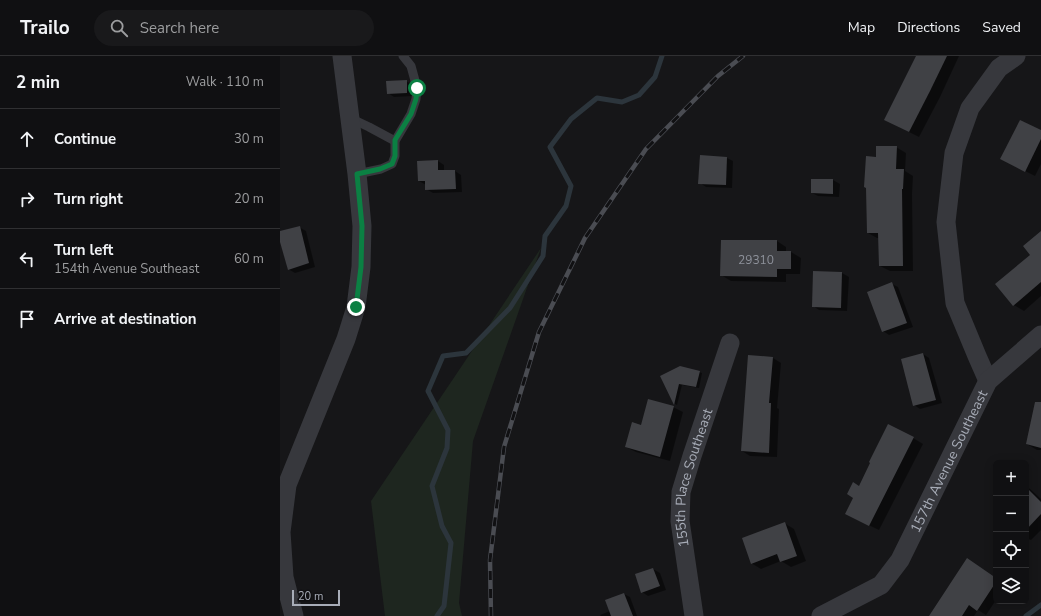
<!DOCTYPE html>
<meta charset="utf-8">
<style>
body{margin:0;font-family:"Nunito Sans",sans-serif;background:#19191b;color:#f1f3f6}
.controls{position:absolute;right:12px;bottom:12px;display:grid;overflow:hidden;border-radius:6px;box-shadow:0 2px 10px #0003}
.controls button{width:36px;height:36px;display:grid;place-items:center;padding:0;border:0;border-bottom:1px solid #303032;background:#101012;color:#f1f3f6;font:20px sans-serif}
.scale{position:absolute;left:12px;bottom:10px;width:48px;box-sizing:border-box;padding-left:4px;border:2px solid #a8adb8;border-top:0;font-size:11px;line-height:14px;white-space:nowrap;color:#a8adb8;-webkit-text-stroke:3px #111113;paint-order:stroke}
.stop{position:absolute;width:12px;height:12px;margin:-9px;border:3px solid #0b8043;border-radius:50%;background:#fff}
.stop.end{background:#0b8043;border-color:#fff;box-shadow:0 1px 4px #0008}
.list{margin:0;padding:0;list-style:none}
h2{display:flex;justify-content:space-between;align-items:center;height:52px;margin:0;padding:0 16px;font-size:17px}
h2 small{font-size:13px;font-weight:400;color:#9c9d9f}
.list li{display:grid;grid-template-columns:26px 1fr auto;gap:12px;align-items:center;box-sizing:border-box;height:60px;padding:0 16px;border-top:1px solid #303032}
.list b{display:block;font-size:15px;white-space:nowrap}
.list p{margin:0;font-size:13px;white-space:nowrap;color:#9c9d9f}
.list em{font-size:13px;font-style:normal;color:#9c9d9f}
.icon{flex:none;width:22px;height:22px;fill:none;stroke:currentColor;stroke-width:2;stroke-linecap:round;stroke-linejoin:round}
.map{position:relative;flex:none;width:761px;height:560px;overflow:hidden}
header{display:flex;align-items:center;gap:24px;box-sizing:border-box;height:56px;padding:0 20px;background:#101012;border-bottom:1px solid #303032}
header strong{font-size:19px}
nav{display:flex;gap:22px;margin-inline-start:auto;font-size:14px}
.search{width:280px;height:36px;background:#19191b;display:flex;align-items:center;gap:10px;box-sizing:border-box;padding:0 14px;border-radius:22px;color:#9c9d9f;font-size:15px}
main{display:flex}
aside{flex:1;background:#101012}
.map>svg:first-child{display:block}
.green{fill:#1e261f}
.shadow{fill:#0007}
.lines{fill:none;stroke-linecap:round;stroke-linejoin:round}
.stream{stroke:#2c353c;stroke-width:5}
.building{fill:#404145}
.lane{stroke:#37383d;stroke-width:9}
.street{stroke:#37383d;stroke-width:19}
.rail-casing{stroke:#4a4c52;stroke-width:4.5}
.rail{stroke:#111113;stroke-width:3;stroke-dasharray:9;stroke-linecap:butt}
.route{stroke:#0b8043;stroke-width:5}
.labels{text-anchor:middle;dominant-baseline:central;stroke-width:3;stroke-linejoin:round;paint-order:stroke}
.number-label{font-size:12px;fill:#8e929b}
.street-label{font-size:14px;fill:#a8adb8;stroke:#111113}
</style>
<header>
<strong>Trailo</strong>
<div class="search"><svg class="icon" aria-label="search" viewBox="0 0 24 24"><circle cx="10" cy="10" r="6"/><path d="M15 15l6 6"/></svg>Search here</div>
<nav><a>Map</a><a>Directions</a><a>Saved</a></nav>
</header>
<main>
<aside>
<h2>2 min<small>Walk · 110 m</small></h2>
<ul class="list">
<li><svg class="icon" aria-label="ahead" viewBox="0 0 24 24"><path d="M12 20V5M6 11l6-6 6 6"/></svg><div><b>Continue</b></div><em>30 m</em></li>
<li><svg class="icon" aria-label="right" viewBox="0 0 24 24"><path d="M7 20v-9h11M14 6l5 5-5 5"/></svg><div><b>Turn right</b></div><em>20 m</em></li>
<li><svg class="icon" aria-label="left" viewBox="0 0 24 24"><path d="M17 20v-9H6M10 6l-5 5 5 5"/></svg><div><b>Turn left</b><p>154th Avenue Southeast</p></div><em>60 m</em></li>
<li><svg class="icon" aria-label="arrive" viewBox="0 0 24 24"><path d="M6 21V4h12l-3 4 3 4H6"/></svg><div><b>Arrive at destination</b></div></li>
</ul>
</aside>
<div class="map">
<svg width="761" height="560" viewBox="0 0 761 560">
<rect width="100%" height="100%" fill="#161618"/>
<path class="green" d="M 261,192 L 193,385 L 179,547 L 182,560 L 105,560 L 91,445 Z"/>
<g class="shadow">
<path d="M 637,0 L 679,0 L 660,41 L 639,81 L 615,69 Z"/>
<path d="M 126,25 L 133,29 L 133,40 L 114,41 L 108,37 Z"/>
<path d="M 761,75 L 761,108 L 755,120 L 731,108 Z"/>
<path d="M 616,91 L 626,97 L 625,115 L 633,120 L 632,138 L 633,215 L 610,215 L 600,210 L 600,182 L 597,182 L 588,177 L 597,102 Z"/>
<path d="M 447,102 L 453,105 L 452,132 L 426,131 L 420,127 Z"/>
<path d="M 158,105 L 164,109 L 164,115 L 175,115 L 181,119 L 182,136 L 153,137 L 146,133 L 146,129 L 139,125 Z"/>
<path d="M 532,124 L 553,124 L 560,128 L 559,141 L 538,140 L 532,137 Z"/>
<path d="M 19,171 L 26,175 L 35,211 L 15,217 L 8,213 L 0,183 L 0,176 Z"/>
<path d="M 761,176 L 761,240 L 744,255 L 734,249 L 716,228 L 751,199 Z"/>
<path d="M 497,185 L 506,191 L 506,196 L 511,196 L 521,202 L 520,218 L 506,218 L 506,226 L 451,225 L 441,219 Z"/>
<path d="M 534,216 L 562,217 L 569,221 L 567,255 L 539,254 L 533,250 Z"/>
<path d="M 612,228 L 618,231 L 633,271 L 609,279 L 603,275 Z"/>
<path d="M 643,298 L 649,302 L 662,347 L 640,353 L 634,349 Z"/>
<path d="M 469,300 L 493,302 L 501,307 L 497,352 L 499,353 L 497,401 L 470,400 L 462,395 Z"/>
<path d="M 419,316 L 422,317 L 419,332 L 402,329 L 397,349 L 395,348 L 381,321 Z"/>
<path d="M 393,351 L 403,356 L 390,405 L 356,396 L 346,391 L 362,370 Z"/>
<path d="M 761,363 L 761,394 L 757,394 L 747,388 Z"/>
<path d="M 633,382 L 643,388 L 599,474 L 576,463 L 580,431 Z"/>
<path d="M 746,430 L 750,433 L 761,443 L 761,474 L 751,484 L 746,482 Z"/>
<path d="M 504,467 L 514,473 L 526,505 L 511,511 L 501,505 L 481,513 L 471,507 Z"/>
<path d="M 373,513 L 380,517 L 386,534 L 368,540 L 362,536 Z"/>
<path d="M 716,522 L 716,544 L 706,559 L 698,554 L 694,560 L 651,560 Z"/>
<path d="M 344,538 L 350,541 L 357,560 L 321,560 L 320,559 L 330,555 Z"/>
</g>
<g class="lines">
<g class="stream">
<path d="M 157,560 L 164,550 L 171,487 L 162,470 L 152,430 L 167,392 L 168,374 L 148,335 L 163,300 L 186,297 L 230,252 L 263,200 L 265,180 L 286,150 L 291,130 L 270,91 L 291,63 L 317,42 L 342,46 L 359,39 L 375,21 L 382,0"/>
<path d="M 746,560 L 761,549"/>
</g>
</g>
<g class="building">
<path d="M 636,0 L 667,0 L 650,35 L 629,76 L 604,64 Z"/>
<path d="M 127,24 L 127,37 L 107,38 L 106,25 Z"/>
<path d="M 740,64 L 761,74 L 761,83 L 745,116 L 720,103 Z"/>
<path d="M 596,90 L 617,90 L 616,113 L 624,113 L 623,133 L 622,133 L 623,210 L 599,210 L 598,177 L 587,177 L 586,132 L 584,131 L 586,100 L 596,101 Z"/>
<path d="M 420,99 L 447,101 L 446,129 L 418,128 Z"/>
<path d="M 158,104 L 158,114 L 175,114 L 176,133 L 145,134 L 145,125 L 138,125 L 137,105 Z"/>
<path d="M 531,123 L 553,123 L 553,138 L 531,137 Z"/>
<path d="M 20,170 L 29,207 L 8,214 L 0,186 L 0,175 Z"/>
<path d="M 761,175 L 761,226 L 733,250 L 715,228 L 750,199 L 743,190 Z"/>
<path d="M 441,184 L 497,184 L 497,195 L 511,195 L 511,213 L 497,213 L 497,221 L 440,220 Z"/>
<path d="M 533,215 L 562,216 L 561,252 L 532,251 Z"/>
<path d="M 612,226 L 627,267 L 602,276 L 587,236 Z"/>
<path d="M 643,297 L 656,344 L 633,350 L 621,303 Z"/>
<path d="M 468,299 L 493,301 L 489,347 L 491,347 L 489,397 L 461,395 Z"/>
<path d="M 400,310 L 420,315 L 416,331 L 399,328 L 394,349 L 380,320 Z"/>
<path d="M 368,343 L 394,350 L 380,401 L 345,391 L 352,366 L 361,369 Z"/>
<path d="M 755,346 L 761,346 L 761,392 L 746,388 Z"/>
<path d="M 608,368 L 634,381 L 589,470 L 565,458 L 573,442 L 567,438 L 573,426 L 579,430 L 590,407 L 589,406 Z"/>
<path d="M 746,431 L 761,446 L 761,458 L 746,474 Z"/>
<path d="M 505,466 L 517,500 L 500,506 L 497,498 L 471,508 L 462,482 Z"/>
<path d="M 687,502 L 716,522 L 716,526 L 697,555 L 689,549 L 682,560 L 649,560 Z"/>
<path d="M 373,512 L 380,530 L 361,537 L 355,518 Z"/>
<path d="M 344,537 L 353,560 L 331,560 L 325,544 Z"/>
</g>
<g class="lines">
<g class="lane">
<path d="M 70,62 L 89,71 L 115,85"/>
<path d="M 77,118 L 101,113 L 112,108 L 115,100 L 115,85 L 131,58 L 136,43 L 137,32 L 131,10 L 123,0"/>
</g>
<g class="street">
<path d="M 708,325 L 697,300 L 675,247 L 666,166 L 674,97 L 690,52 L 719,12 L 736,0"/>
<path d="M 14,560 L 4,521 L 1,476 L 7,429 L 66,283 L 76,251 L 81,211 L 82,170 L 77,118 L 62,0"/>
<path id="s1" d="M 414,560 L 400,465 L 401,436 L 412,400 L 450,287"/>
<path id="s2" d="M 541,560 L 601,529 L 620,504 L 708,325 L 761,279"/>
</g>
<defs>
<path id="rail" d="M 211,560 L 210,504 L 224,391 L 259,276 L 305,182 L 366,93 L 438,20 L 463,0"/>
</defs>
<use href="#rail" class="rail-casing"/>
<use href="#rail" class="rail"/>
</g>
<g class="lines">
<path class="route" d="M 76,251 L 81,211 L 82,170 L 77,118 L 100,113 L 112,108 L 115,100 L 115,84 L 131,58 L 136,43 L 137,32"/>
</g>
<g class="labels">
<g class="number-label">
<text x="476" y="204">29310</text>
</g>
<g class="street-label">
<text stroke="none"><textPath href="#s2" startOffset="209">157th Avenue Southeast</textPath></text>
<text stroke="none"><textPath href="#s1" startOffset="141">155th Place Southeast</textPath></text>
</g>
</g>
</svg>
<div class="controls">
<button>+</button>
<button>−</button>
<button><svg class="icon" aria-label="locate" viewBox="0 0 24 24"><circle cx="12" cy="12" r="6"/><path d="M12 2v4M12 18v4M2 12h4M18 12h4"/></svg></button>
<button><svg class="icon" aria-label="layers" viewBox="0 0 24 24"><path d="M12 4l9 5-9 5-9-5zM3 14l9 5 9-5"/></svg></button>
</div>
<div class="scale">20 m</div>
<div class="stop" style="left:137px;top:32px"></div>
<div class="stop end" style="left:76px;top:251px"></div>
</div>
</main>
